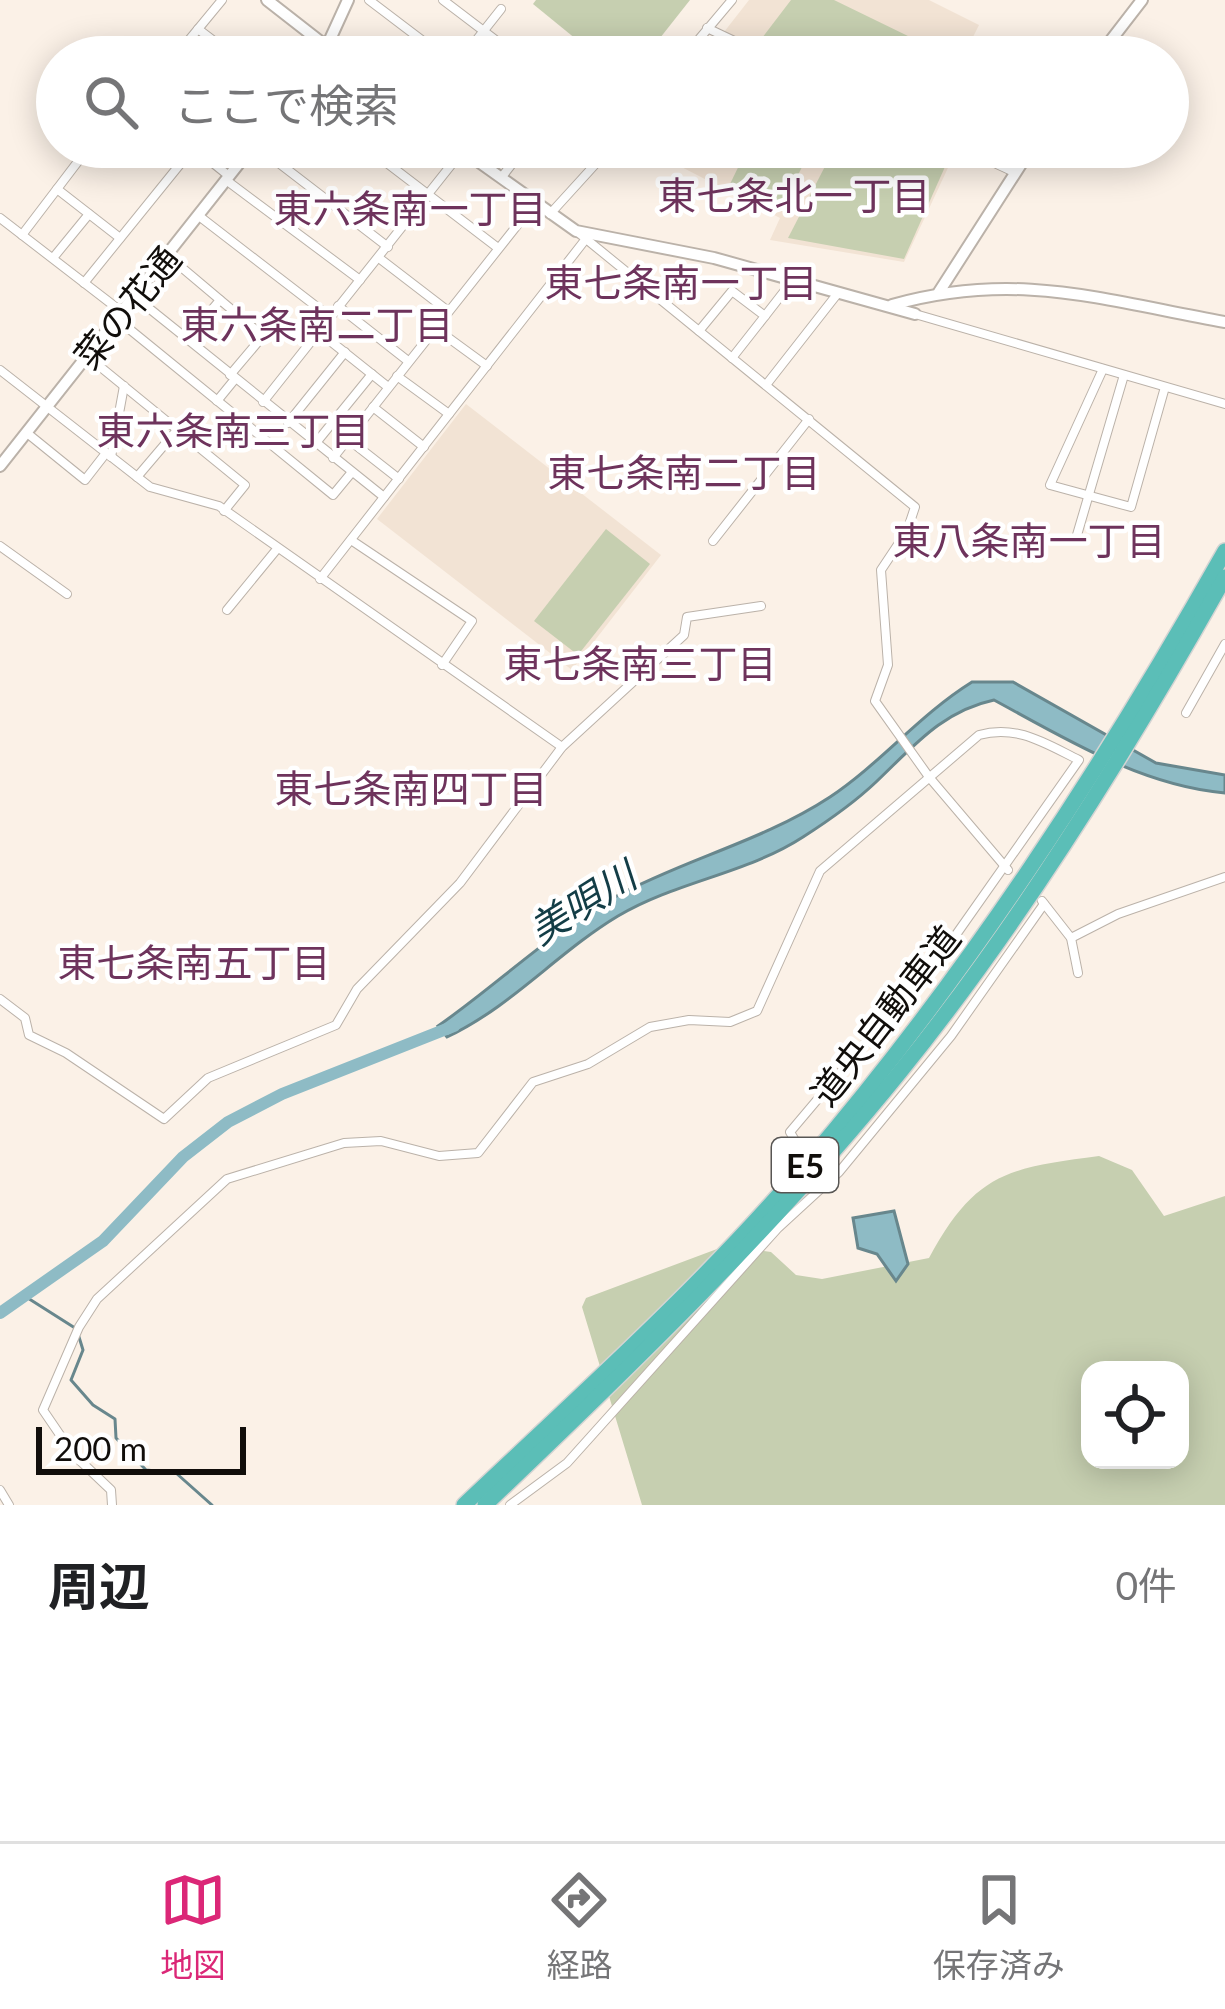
<!DOCTYPE html>
<html lang="ja">
<meta charset="utf-8">
<style>
body{margin:0;font-family:Lato,"Noto Sans JP",sans-serif;background:#f6f6f6;color:#202124}
.controls{position:absolute;right:36px;bottom:36px;display:grid;overflow:hidden;border-radius:24px;box-shadow:0 6px 30px #0003}
.controls button{width:108px;height:108px;display:grid;place-items:center;padding:0;border:0;border-bottom:3px solid #e0e0e0;background:#fff;color:#202124;font:60px sans-serif}
.scale{position:absolute;left:36px;bottom:30px;width:210px;box-sizing:border-box;padding-left:12px;border:6px solid #110e0b;border-top:0;font-size:33px;line-height:42px;white-space:nowrap;color:#110e0b;-webkit-text-stroke:9px #fff;paint-order:stroke}
.list{margin:0;padding:0;list-style:none}
h2{display:flex;justify-content:space-between;align-items:center;height:156px;margin:0;padding:0 48px;font-size:51px}
h2 small{font-size:39px;font-weight:400;color:#757577}
.icon{flex:none;width:66px;height:66px;fill:none;stroke:currentColor;stroke-width:2;stroke-linecap:round;stroke-linejoin:round}
.map{position:relative;flex:none;width:1225px;height:1505px;overflow:hidden}
.search{position:absolute;background:#fff;box-shadow:0 6px 30px #0003;left:36px;right:36px;top:36px;height:132px;display:flex;align-items:center;gap:30px;box-sizing:border-box;padding:0 42px;border-radius:66px;color:#757577;font-size:45px}
.sheet{height:336px;background:#fff}
nav{display:flex;justify-content:space-around;align-items:center;box-sizing:border-box;height:168px;border-top:3px solid #e0e0e0;background:#fff;font-size:33px;color:#757577}
nav a{display:grid;justify-items:center;gap:6px}
nav .on{color:#db2777}
.map>svg:first-child{display:block}
.built{fill:#f2e3d4}
.green{fill:#c6cfb0;fill-rule:evenodd}
.water{fill:#8ebbc5;stroke:#68878d;stroke-width:3}
.lines{fill:none;stroke-linecap:round;stroke-linejoin:round}
.stream{stroke:#68878d;stroke-width:3}
.river{stroke:#8ebbc5;stroke-width:12}
.minor-casing{stroke:#bbb2a9;stroke-width:10}
.tertiary-casing{stroke:#bbb2a9;stroke-width:14}
.motorway-casing{stroke:#d4d4d3;stroke-width:18}
.minor{stroke:#fff;stroke-width:8}
.tertiary{stroke:#fff;stroke-width:10}
.motorway{stroke:#5bbeb7;stroke-width:15}
.labels{text-anchor:middle;dominant-baseline:central;stroke-width:9;stroke-linejoin:round;paint-order:stroke}
.shield{fill:#fff;stroke:#585654;stroke-width:3}
.shield-label{font-size:33px;font-weight:bold;fill:#110e0b}
.street-label{font-size:36px;fill:#110e0b;stroke:#fff}
.neighbourhood-label{font-size:39px;fill:#6e335c;stroke:#fff}
.water-label{font-size:39px;font-style:italic;fill:#133d46;stroke:#fff}
</style>
<div class="map">
<svg width="1225" height="1505" viewBox="0 0 1225 1505">
<rect width="100%" height="100%" fill="#fbf1e7"/>
<g class="built">
<path d="M 749,0 L 929,0 L 979,25 L 963,57 L 776,57 L 724,32 Z"/>
<path d="M 643,147 L 937,147 L 954,155 L 904,262 L 770,240 L 780,218 Z"/>
<path d="M 466,404 L 661,555 L 572,670 L 377,519 Z"/>
</g>
<g class="green">
<path d="M 536,0 L 690,0 L 645,57 L 598,57 L 533,4 Z"/>
<path d="M 791,0 L 834,0 L 908,36 L 904,44 L 932,57 L 790,57 L 759,42 Z"/>
<path d="M 748,147 L 761,147 L 802,167 L 781,209 L 730,184 Z"/>
<path d="M 835,147 L 921,147 L 948,160 L 904,259 L 788,238 Z"/>
<path d="M 606,529 L 650,564 L 578,655 L 534,621 Z"/>
<path d="M 1099,1156 L 1132,1170 L 1164,1216 L 1225,1196 L 1225,1505 L 642,1505 L 582,1307 L 586,1298 L 725,1246 L 771,1252 L 796,1275 L 822,1279 L 929,1258 C 975,1173 1007,1168 1099,1156 ZM 1090,1370 L 1180,1370 L 1180,1460 L 1090,1460 Z"/>
</g>
<g class="water">
<path d="M 972,682 L 1013,682 L 1156,763 L 1225,775 L 1225,793 C 1142,786 1066,739 994,700 C 942,711 913,747 876,782 C 855,802 828,821 803,837 C 746,874 677,881 618,916 C 558,952 511,1007 447,1037 L 438,1026 C 497,985 552,931 615,897 C 685,859 763,841 830,797 C 881,763 919,715 972,682 Z"/>
<path d="M 894,1211 L 908,1264 L 896,1281 L 877,1254 L 858,1248 L 853,1218 Z"/>
</g>
<g class="lines">
<g class="stream">
<path d="M 23,1295 L 75,1328"/>
<path d="M 79,1337 L 83,1350 L 71,1380 L 93,1405 L 115,1419 L 116,1438 L 146,1470 L 176,1473 L 212,1505"/>
</g>
<path class="river" d="M 0,1313 L 103,1241 L 183,1157 L 228,1122 L 282,1094 L 454,1026"/>
<defs>
<g id="minor">
<path d="M 369,0 L 444,57"/>
<path d="M 443,0 L 518,57"/>
<path d="M 707,28 L 768,57"/>
<path d="M 198,29 L 235,57"/>
<path d="M 175,57 L 222,0"/>
<path d="M 463,57 L 501,9"/>
<path d="M 684,57 L 732,0"/>
<path d="M 193,147 L 229,176"/>
<path d="M 258,147 L 388,247"/>
<path d="M 366,147 L 498,248"/>
<path d="M 960,147 L 1014,172"/>
<path d="M 501,178 L 525,147"/>
<path d="M 226,180 L 360,280"/>
<path d="M 57,189 L 120,238"/>
<path d="M 550,214 L 611,147"/>
<path d="M 199,216 L 330,317"/>
<path d="M 0,218 L 122,312"/>
<path d="M 580,234 L 915,507 L 907,531 L 881,570 L 888,665 L 875,701 L 929,777 L 1008,870"/>
<path d="M 22,235 L 89,147"/>
<path d="M 168,256 L 263,336 L 230,375"/>
<path d="M 53,258 L 89,214"/>
<path d="M 379,258 L 448,311"/>
<path d="M 84,283 L 194,147"/>
<path d="M 135,297 L 384,497"/>
<path d="M 338,306 L 408,361"/>
<path d="M 915,314 L 1225,404"/>
<path d="M 765,316 L 793,280"/>
<path d="M 117,319 L 333,495 L 352,472"/>
<path d="M 435,328 L 487,366"/>
<path d="M 699,331 L 732,291 L 765,316 L 732,358"/>
<path d="M 319,332 L 388,387"/>
<path d="M 187,339 L 220,300"/>
<path d="M 87,356 L 245,485 L 224,511"/>
<path d="M 1103,369 L 1050,485 L 1131,507 L 1165,387"/>
<path d="M 0,370 L 150,487 L 219,506 L 562,747"/>
<path d="M 397,376 L 449,414"/>
<path d="M 766,385 L 838,293"/>
<path d="M 217,401 L 235,379"/>
<path d="M 263,402 L 463,150"/>
<path d="M 373,407 L 424,447"/>
<path d="M 288,423 L 345,352"/>
<path d="M 27,433 L 85,480 L 106,453"/>
<path d="M 348,439 L 399,479"/>
<path d="M 315,444 L 372,374"/>
<path d="M 111,457 L 124,386"/>
<path d="M 333,458 L 534,204"/>
<path d="M 137,477 L 177,430"/>
<path d="M 1077,535 L 1124,375"/>
<path d="M 351,540 L 472,621 L 442,665"/>
<path d="M 713,541 L 809,419"/>
<path d="M 0,546 L 67,594"/>
<path d="M 320,579 L 585,240"/>
<path d="M 227,610 L 277,549"/>
<path d="M 1186,713 L 1225,644"/>
<path d="M 1042,901 L 1071,938 L 1078,973"/>
<path d="M 1071,938 L 1118,914 L 1225,877"/>
<path d="M 0,999 L 25,1018 L 29,1035 L 66,1053 L 164,1119 L 208,1078 L 336,1025 L 357,989 L 460,883 L 562,747 L 684,635 L 687,617 L 761,606"/>
<path d="M 0,1490 L 9,1505"/>
<path d="M 112,1505 L 111,1490 L 73,1454 L 43,1410 L 79,1327 L 97,1299 L 227,1179 L 344,1143 L 381,1141 L 439,1156 L 478,1153 L 533,1082 L 588,1064 L 650,1027 L 689,1020 L 730,1022 L 757,1011 L 820,871 L 979,735 C 1017,724 1046,744 1079,760 L 953,939 L 790,1132 L 797,1144"/>
<path d="M 510,1505 L 567,1463 L 778,1228 L 839,1172 L 951,1036 L 1044,904"/>
</g>
<g id="tertiary">
<path d="M 267,0 L 340,57"/>
<path d="M 322,57 L 348,0"/>
<path d="M 1098,57 L 1142,0"/>
<path d="M 458,147 L 576,231 L 714,258 L 915,314"/>
<path d="M 939,292 L 1032,147"/>
<path d="M 892,305 C 1016,270 1102,300 1225,322"/>
<path d="M 0,466 L 252,147"/>
</g>
<g id="motorway">
<path d="M 464,1505 C 580,1395 701,1287 805,1165 C 967,976 1103,767 1225,551"/>
<path d="M 485,1505 C 630,1367 774,1228 900,1072 C 1020,924 1132,743 1225,577"/>
</g>
</defs>
<use href="#minor" class="minor-casing"/>
<use href="#tertiary" class="tertiary-casing"/>
<use href="#motorway" class="motorway-casing"/>
<use href="#minor" class="minor"/>
<use href="#tertiary" class="tertiary"/>
<use href="#motorway" class="motorway"/>
</g>
<g class="labels">
<rect class="shield" x="772" y="1138" width="66" height="54" rx="9"/>
<g class="shield-label">
<text x="805" y="1165">E5</text>
</g>
<g class="street-label">
<text transform="translate(127 307) rotate(-51)">菜の花通</text>
<text transform="translate(885 1015) rotate(-52)">道央自動車道</text>
</g>
<g class="neighbourhood-label">
<text x="794" y="195">東七条北一丁目</text>
<text x="410" y="208">東六条南一丁目</text>
<text x="681" y="282">東七条南一丁目</text>
<text x="317" y="324">東六条南二丁目</text>
<text x="233" y="430">東六条南三丁目</text>
<text x="684" y="472">東七条南二丁目</text>
<text x="1029" y="540">東八条南一丁目</text>
<text x="640" y="663">東七条南三丁目</text>
<text x="411" y="788">東七条南四丁目</text>
<text x="194" y="962">東七条南五丁目</text>
</g>
<g class="water-label">
<text transform="translate(582 902) rotate(-32)">美唄川</text>
</g>
</g>
</svg>
<div class="controls">
<button><svg class="icon" aria-label="locate" viewBox="0 0 24 24"><circle cx="12" cy="12" r="6"/><path d="M12 2v4M12 18v4M2 12h4M18 12h4"/></svg></button>
</div>
<div class="scale">200 m</div>
<div class="search"><svg class="icon" aria-label="search" viewBox="0 0 24 24"><circle cx="10" cy="10" r="6"/><path d="M15 15l6 6"/></svg>ここで検索</div>
</div>
<section class="sheet">
<h2>周辺<small>0件</small></h2>
<ul class="list">
</ul>
</section>
<nav>
<a class="on"><svg class="icon" aria-label="map" viewBox="0 0 24 24"><path d="M3 6l6-2 6 2 6-2v14l-6 2-6-2-6 2zM9 4v14M15 6v14"/></svg>地図</a>
<a><svg class="icon" aria-label="directions" viewBox="0 0 24 24"><path d="M12 3l9 9-9 9-9-9zM9 14v-3h6M13 9l2 2-2 2"/></svg>経路</a>
<a><svg class="icon" aria-label="saved" viewBox="0 0 24 24"><path d="M7 4h10v16l-5-4-5 4z"/></svg>保存済み</a>
</nav>
